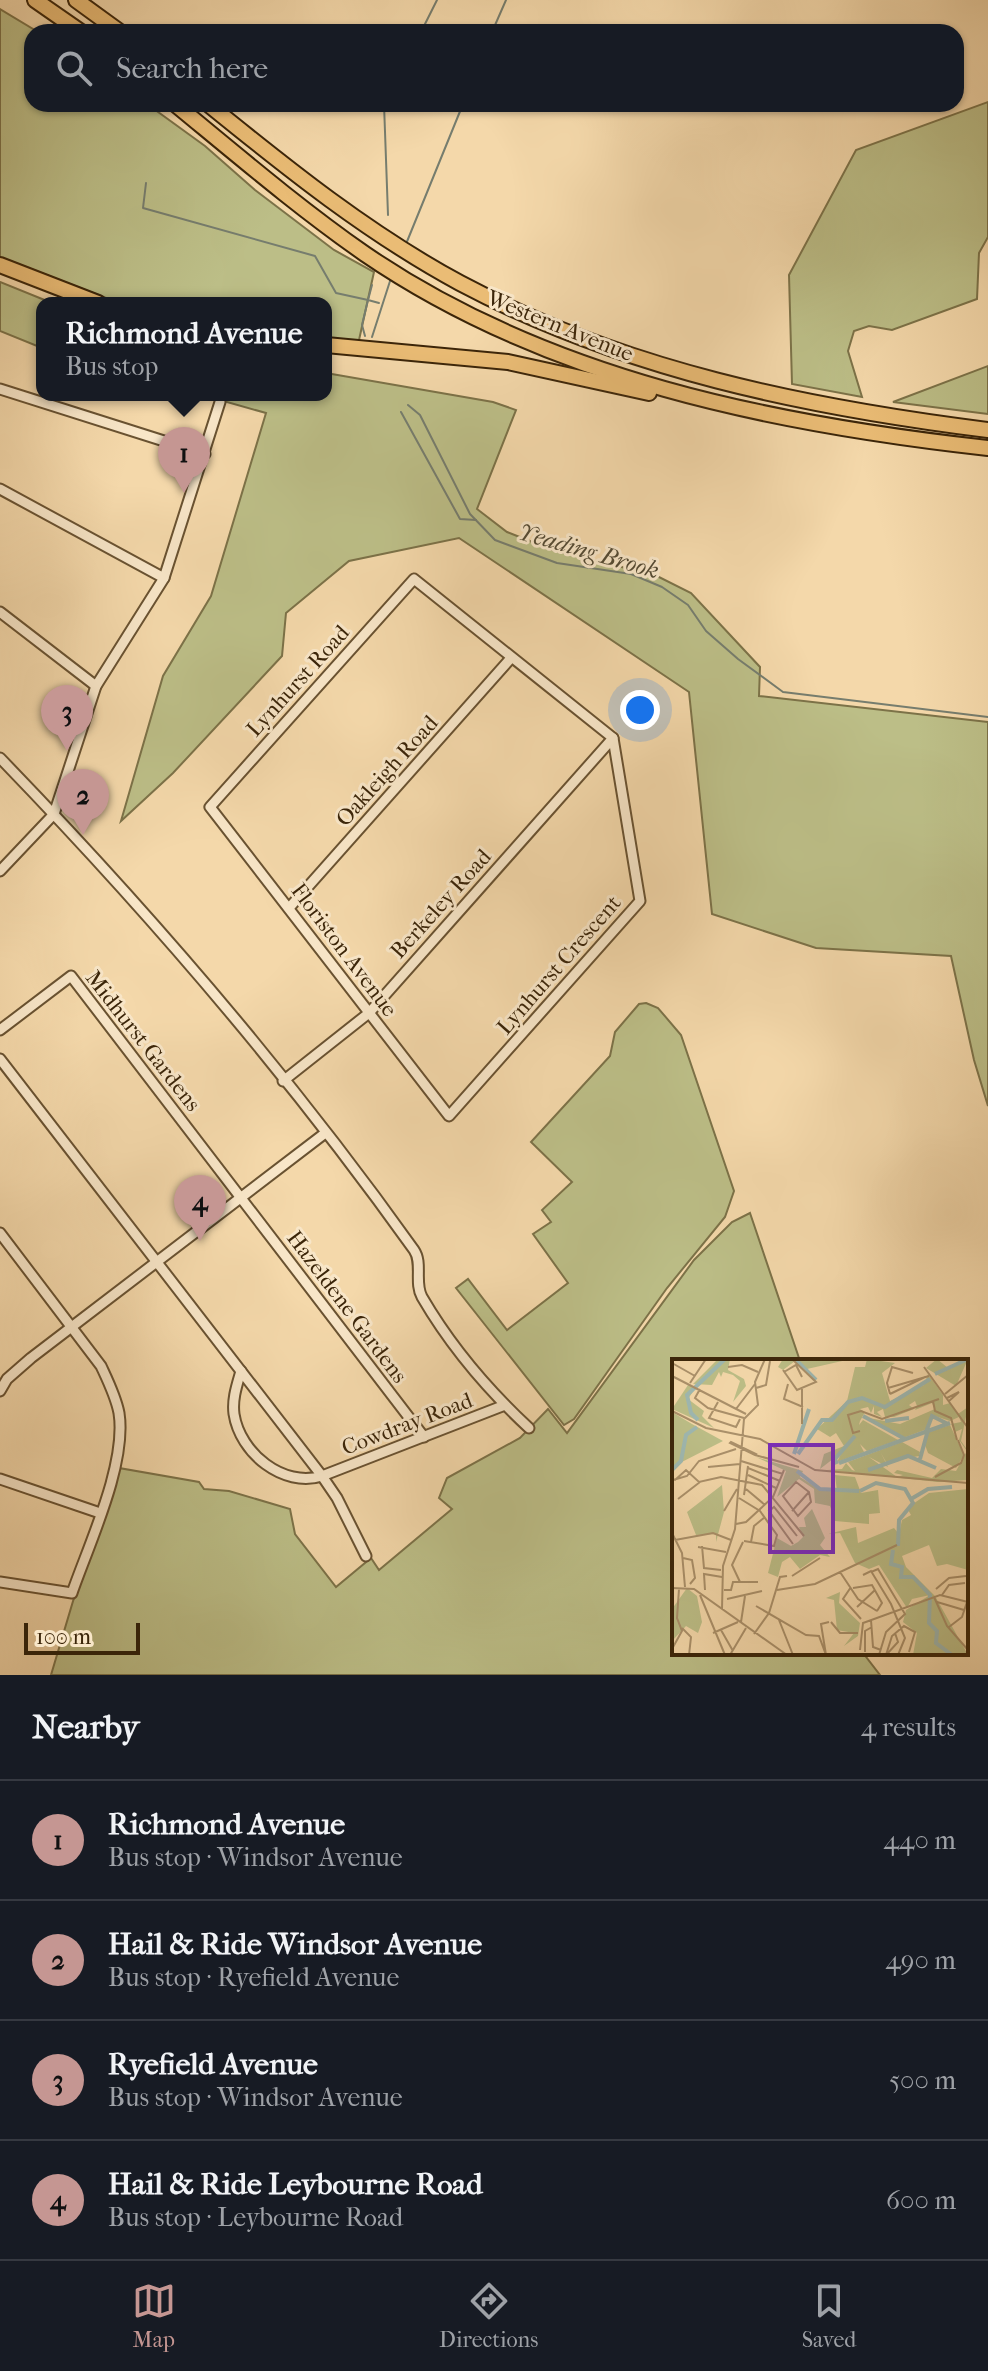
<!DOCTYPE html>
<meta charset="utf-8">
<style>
body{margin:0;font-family:"IM FELL French Canon",serif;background:#242831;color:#f1f3f6}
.scale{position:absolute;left:24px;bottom:20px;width:116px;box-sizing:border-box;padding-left:8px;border:4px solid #3b2509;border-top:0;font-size:22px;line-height:28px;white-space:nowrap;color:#3b2509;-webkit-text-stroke:6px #f8e6c8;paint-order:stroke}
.you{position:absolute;left:640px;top:710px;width:28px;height:28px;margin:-20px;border:6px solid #fff;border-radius:50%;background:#1a73e8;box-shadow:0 0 0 12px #1a73e833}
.badge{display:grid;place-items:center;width:52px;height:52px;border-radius:50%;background:#c59692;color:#111;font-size:26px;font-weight:700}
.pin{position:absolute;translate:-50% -66px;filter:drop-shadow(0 2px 4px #0008)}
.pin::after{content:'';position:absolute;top:42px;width:28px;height:24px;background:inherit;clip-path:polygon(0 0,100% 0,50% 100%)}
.popup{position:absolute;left:36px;top:297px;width:296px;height:104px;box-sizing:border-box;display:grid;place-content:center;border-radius:16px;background:#171b24;filter:drop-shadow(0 2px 6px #0005);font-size:26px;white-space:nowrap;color:#9ea1a6}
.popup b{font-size:30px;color:#f1f3f6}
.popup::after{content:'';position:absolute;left:50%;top:100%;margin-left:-16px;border:16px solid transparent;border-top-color:#171b24}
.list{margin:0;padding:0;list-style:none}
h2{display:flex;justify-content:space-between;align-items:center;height:104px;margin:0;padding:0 32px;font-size:34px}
h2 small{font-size:26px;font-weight:400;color:#9ea1a6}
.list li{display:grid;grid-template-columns:52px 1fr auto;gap:24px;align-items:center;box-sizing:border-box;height:120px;padding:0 32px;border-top:2px solid #363941}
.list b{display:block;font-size:30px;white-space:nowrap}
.list p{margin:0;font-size:26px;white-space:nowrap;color:#9ea1a6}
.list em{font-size:26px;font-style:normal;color:#9ea1a6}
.icon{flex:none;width:44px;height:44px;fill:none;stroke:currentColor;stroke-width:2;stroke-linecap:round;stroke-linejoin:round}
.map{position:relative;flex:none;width:988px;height:1675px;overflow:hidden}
.search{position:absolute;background:#171b24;box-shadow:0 2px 6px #0004;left:24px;right:24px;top:24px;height:88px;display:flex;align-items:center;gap:20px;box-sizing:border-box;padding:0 28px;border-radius:24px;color:#9ea1a6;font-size:30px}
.sheet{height:584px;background:#171b24}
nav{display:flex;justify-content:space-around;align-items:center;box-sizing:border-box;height:112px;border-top:2px solid #363941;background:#171b24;font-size:22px;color:#9ea1a6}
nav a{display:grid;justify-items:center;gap:4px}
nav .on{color:#c59692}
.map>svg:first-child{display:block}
.green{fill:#bcbe87;stroke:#7c7248;stroke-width:2}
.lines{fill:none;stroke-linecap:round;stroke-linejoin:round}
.stream{stroke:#767d6e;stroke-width:2}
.minor-casing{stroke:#695231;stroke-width:13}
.trunk-casing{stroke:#3b2509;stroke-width:18}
.minor{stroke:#f8e6c8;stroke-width:9}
.trunk{stroke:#eabc75;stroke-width:14}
.labels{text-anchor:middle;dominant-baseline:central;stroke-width:6;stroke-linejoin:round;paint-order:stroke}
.street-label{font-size:22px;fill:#3b2509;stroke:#f8e6c8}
.water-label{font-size:24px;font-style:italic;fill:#544a33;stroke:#f8e6c8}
.inset-river{fill:none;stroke:#9eb8b1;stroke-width:4}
.inset-road{fill:none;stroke:#aa906a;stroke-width:2}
.view{fill:#7b2cbf;fill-opacity:0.15;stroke:#7b2cbf;stroke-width:4}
.inset-edge{fill:none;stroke:#3b2509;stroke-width:4}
</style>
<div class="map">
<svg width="988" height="1675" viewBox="0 0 988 1675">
<rect width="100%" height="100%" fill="#f4d8aa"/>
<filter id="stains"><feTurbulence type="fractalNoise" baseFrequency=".0025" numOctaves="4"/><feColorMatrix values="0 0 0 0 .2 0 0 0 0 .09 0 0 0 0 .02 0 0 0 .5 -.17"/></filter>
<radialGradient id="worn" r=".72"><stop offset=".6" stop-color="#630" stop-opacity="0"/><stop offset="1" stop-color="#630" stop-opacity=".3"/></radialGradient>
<g class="green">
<path d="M 0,9 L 38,32 L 32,32 L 32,104 L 147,104 L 205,146 L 255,190 L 334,250 L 374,272 L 359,340 L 326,341 L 326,303 L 119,303 L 0,257 Z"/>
<path d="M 988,102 L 988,237 L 979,253 L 977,299 L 892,330 L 869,326 L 854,331 L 848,351 L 862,397 L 792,384 L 789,275 L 856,150 Z"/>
<path d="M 0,282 L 52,303 L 42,303 L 42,348 L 0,331 Z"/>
<path d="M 988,366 L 988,414 L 893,402 Z"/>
<path d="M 326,373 L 493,402 L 516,410 L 477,509 L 507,532 L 555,551 L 655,575 L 691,593 L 760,667 L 759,696 L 988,722 L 988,1106 L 974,1060 L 951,956 L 816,948 L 712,914 L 689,692 L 459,538 L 349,561 L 286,613 L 282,656 L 173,773 L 121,821 L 163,676 L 211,596 L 266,413 L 213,398 L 214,395 L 326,395 Z"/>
<path d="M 646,1003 L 658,1008 L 681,1035 L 734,1191 L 725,1217 L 667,1288 L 574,1419 L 564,1425 L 456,1288 L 468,1279 L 507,1330 L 568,1283 L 533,1234 L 551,1222 L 542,1210 L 572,1182 L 531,1142 L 610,1056 L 615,1032 L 639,1004 Z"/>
<path d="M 750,1213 L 800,1361 L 674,1361 L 674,1653 L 863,1653 L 880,1675 L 51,1675 L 113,1467 L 199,1482 L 204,1489 L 229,1491 L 290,1509 L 295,1534 L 336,1587 L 371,1558 L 379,1570 L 452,1509 L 439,1498 L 447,1478 L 520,1438 L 548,1409 L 567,1433 L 694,1260 L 732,1222 Z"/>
</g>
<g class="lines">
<g class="stream">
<path d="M 421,32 L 437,0"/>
<path d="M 492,32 L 506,0"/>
<path d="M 384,104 L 388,215"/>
<path d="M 146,183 L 143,208 L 315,256 L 336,293 L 368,300 L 362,325 L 365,336"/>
<path d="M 406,244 L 463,104"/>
<path d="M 372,285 L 368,300 L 379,303"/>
<path d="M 372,337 L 391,278"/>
<path d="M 408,405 L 420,415 L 470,514 L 495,540 L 557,563 L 631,574 L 662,587 L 688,605 L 706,631 L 738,659 L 783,692 L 988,717"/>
<path d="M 401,412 L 460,519 L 476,520"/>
</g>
<defs>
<g id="minor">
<path d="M 0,389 L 205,454"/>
<path d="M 0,489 L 164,578"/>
<path d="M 414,579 L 613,738 L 640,901 L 449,1116 L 210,807 Z"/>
<path d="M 0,612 L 96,686"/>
<path d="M 0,758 C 149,912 290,1076 414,1250 C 423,1263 414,1283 422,1297 C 450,1345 488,1390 529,1428"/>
<path d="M 0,871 L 54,814 L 96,686 L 164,578 L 220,402"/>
<path d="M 289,908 L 511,658"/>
<path d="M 0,1030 L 71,976 L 424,1437"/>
<path d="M 0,1059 L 322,1476 L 337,1498 L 366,1556"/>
<path d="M 283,1081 L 369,1013 L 613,738"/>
<path d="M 0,1233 L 101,1366 C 108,1381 116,1397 119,1413 C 127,1464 89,1544 72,1593 L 0,1582"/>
<path d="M 241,1371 C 237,1385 232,1399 234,1414 C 240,1453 283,1488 322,1476 L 505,1405"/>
<path d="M 0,1391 L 7,1379 L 31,1358 L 324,1134"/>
<path d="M 0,1479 L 100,1513"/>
</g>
<g id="trunk">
<path d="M 35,0 L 81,32"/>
<path d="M 76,0 L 120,32"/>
<path d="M 175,104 C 237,155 299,208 365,254 C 548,379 772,424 988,448"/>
<path d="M 208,104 C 288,169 369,234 460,283 C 624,370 805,407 988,430"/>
<path d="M 0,265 L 98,303"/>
<path d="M 326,345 L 508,362 L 649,393"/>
</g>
</defs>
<use href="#minor" class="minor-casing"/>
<use href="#trunk" class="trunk-casing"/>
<use href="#minor" class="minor"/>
<use href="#trunk" class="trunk"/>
</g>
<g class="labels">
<g class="street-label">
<text transform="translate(560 326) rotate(22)">Western Avenue</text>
<text transform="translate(298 681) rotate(-48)">Lynhurst Road</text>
<text transform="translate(387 771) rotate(-48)">Oakleigh Road</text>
<text transform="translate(441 904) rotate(-48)">Berkeley Road</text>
<text transform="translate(344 950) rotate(53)">Floriston Avenue</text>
<text transform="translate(559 965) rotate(-49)">Lynhurst Crescent</text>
<text transform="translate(143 1041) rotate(52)">Midhurst Gardens</text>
<text transform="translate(347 1307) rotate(53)">Hazeldene Gardens</text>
<text transform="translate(407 1424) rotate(-21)">Cowdray Road</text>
</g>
<g class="water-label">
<text transform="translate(589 551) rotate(16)">Yeading Brook</text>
</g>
</g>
<g transform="translate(672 1359)">
<rect width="296" height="296" fill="#f4d8aa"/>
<path d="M 46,0 L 58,0 L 56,11 L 72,20 L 74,27 L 61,43 L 68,22 L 61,16 L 51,13 L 49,18 L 47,13 L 40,26 L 21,25 ZM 111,0 L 179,0 L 135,10 L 123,2 L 111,11 L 106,8 ZM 195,0 L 223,4 L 210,14 L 218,42 L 252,26 L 256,15 L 271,36 L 271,46 L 278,44 L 286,55 L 296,48 L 289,82 L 296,92 L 296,121 L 266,123 L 155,111 L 170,110 L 174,104 L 180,111 L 183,112 L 176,103 L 230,83 L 248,93 L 247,97 L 214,103 L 209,94 L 216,108 L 197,98 L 225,118 L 231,116 L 222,114 L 225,111 L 260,119 L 269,110 L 284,112 L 295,92 L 287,81 L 290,70 L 283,73 L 279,65 L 289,63 L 287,58 L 278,62 L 260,56 L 255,70 L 231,79 L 192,58 L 228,65 L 263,50 L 260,44 L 243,51 L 245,47 L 243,42 L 237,46 L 242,50 L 222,58 L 213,58 L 211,50 L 205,53 L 210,58 L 202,55 L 202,47 L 199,54 L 196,48 L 188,50 L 193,53 L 188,62 L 187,66 L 191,61 L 226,81 L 195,92 L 188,85 L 192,93 L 165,103 L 170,93 L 148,110 L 152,95 L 172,87 L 164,74 L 158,78 L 145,70 L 175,42 L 183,8 L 193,8 ZM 265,0 L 276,9 L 296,0 L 284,27 L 254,9 ZM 16,26 L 24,28 L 16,40 L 32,52 L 30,57 L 42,69 L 0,50 ZM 0,53 L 20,65 L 51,82 L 0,108 ZM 278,66 L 292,96 L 284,109 L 256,94 L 253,86 L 257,73 ZM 84,98 L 131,112 L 128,118 L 147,130 L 165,132 L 163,116 L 183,118 L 189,134 L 206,131 L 208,154 L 197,155 L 197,165 L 163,162 L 158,147 L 143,144 L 142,130 L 127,120 L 105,138 L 114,112 ZM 50,126 L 52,153 L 44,183 L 44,175 L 24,176 L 15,153 ZM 296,130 L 296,211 L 275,205 L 265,207 L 257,186 L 230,197 L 234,208 L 263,237 L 296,296 L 241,296 L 245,274 L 231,263 L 234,251 L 258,236 L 240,240 L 235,249 L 207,206 L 197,210 L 183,204 L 168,174 L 156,175 L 184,168 L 186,184 L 222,169 L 227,175 L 230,161 L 239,156 L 235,149 L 257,134 ZM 140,150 L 153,179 L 148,186 L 158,198 L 148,196 L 128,210 L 118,198 L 110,203 L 106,218 L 96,214 L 105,179 L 119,187 L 126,183 L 131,178 L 127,168 L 134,168 L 132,159 ZM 15,229 L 25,237 L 30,263 L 26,274 L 14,267 L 0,282 L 0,250 ZM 168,233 L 167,244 L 188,264 L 186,277 L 172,287 L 182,274 L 165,271 L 162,241 L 154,239 Z" fill="#bcbe87"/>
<path class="inset-river" d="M 124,1 L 144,21M 263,15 L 296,0M 191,57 L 233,80M 26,61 L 19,54 L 15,36 L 53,0M 213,62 L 237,59M 254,73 L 260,57 L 276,65M 122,95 L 137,50M 126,95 L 150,61 L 160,61 L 176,43 L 190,39 L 213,48 L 258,20M 248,100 L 256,71M 167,104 L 278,64M 165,105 L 163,100 L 183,77M 0,111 L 9,102 L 14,76 L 25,68M 196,111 L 236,97 L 264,109M 125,112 L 148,130 L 187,132M 188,132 L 204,124 L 233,130 L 241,144 L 227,161 L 226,187M 239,140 L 256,130 L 280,128M 221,191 L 219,205 L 230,208 L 229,218 L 241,218 L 258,236 L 257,264 L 265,272 L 264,284 L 280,296"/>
<path class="inset-road" d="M 0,4 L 23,17M 56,8 L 70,6 L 86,13M 252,8 L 296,69M 111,11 L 125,31 L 144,23 L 120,0M 112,13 L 124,6 L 130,18M 0,17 L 74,55M 18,24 L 34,0M 116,25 L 112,40 L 131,48M 84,29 L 94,26 L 98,2M 216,29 L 257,17M 28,30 L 23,39 L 36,49 L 72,59M 218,35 L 215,24 L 220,8 L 241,14M 218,35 L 253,18M 273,35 L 296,16M 275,39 L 287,33 L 277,42M 261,42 L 263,52 L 279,59 L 285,81M 46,43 L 37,59 L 64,68 L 68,60M 64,50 L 83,25M 0,52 L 34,69 L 88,80 L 143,111 L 296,124M 130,65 L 130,30M 188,72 L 181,74 L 176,56 L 189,52 L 210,60 L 267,40M 58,84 L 59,83 L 84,95 L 83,96 ZM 83,96 L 127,108M 69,102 L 111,115M 36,108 L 68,105M 76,109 L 108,122M 76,116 L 104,129M 263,118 L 289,104 L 292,96 L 286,81M 1,121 L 15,117 L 27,102 L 64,90M 3,121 L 14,111 L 27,123 L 49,118 L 90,126 L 132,177M 124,123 L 137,133 L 139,143 L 126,157 L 111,137 ZM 74,130 L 93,146M 72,136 L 76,107M 67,139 L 88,152 L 105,176 L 102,187 L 72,182M 6,140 L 28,123M 52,152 L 65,130M 120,152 L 137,133M 64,165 L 74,163 L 101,138 L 112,111M 0,174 L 10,194 L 13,228M 3,181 L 41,174 L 59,181M 79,183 L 82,167 L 93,158M 121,185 L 97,152 L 102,148 L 125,177M 30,187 L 32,209 L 49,211M 26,188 L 54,193M 11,199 L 20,201 L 23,219 L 18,225M 168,213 L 186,240 L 205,252M 199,213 L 206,210 L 233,255 L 214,273 L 207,296M 191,216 L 199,212 L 219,245 L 233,279 L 226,296M 120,217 L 148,199M 68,223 L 60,206 L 71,183M 179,228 L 171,240 L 189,260M 0,229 L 22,230 L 115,296M 181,229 L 200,226 L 210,244 L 205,252M 264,230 L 277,219 L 294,217M 33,231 L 32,215 L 50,218M 52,231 L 59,231 L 61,223 L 86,223M 105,231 L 143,225 L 225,186M 28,236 L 53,296M 270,236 L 277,226 L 293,224M 262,238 L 275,267 L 296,291M 55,240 L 90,232M 265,243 L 292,251M 84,247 L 134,276 L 147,277 L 154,296M 185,248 L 203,231M 50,250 L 51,207 L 63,170 L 72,60 L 86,46 L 83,23 L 93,0M 107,261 L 121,296M 199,261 L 201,288 L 209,291M 69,263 L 73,237M 159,263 L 168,274 L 186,274M 277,268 L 290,258 L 295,243M 10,269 L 19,278 L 17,296M 49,271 L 61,292M 41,274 L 66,263M 82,275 L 97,254 L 108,218 L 115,217M 0,290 L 10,272 L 5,259 L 7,230M 188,291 L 191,264 L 268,236 L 296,243M 193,293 L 193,272 L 200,268M 215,295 L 226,283 L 223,274M 58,296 L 74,269M 154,296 L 149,265 L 157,263M 214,296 L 220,277 L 232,267 L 243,273 L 237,293"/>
<path class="view" d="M 98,86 L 161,86 L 161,193 L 98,193 Z"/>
<rect width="296" height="296" class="inset-edge"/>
</g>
<rect width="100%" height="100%" filter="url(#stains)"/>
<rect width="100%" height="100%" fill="url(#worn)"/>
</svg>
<div class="scale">100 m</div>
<div class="you"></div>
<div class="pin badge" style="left:184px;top:493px">1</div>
<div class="popup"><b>Richmond Avenue</b>Bus stop</div>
<div class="pin badge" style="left:83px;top:835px">2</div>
<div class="pin badge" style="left:67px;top:751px">3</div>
<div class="pin badge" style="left:200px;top:1241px">4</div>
<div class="search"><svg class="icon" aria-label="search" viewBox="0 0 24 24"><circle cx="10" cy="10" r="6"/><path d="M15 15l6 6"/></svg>Search here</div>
</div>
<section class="sheet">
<h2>Nearby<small>4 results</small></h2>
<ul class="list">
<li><span class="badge">1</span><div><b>Richmond Avenue</b><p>Bus stop · Windsor Avenue</p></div><em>440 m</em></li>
<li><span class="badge">2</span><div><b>Hail &amp; Ride Windsor Avenue</b><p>Bus stop · Ryefield Avenue</p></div><em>490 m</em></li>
<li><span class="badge">3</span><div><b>Ryefield Avenue</b><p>Bus stop · Windsor Avenue</p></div><em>500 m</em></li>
<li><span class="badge">4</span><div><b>Hail &amp; Ride Leybourne Road</b><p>Bus stop · Leybourne Road</p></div><em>600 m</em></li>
</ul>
</section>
<nav>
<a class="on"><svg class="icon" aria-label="map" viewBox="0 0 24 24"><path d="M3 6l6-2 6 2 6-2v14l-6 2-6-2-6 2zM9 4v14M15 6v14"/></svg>Map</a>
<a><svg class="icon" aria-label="directions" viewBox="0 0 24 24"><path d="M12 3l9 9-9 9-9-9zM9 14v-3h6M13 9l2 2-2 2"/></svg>Directions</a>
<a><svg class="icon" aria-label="saved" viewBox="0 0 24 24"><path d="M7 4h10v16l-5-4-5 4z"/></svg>Saved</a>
</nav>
